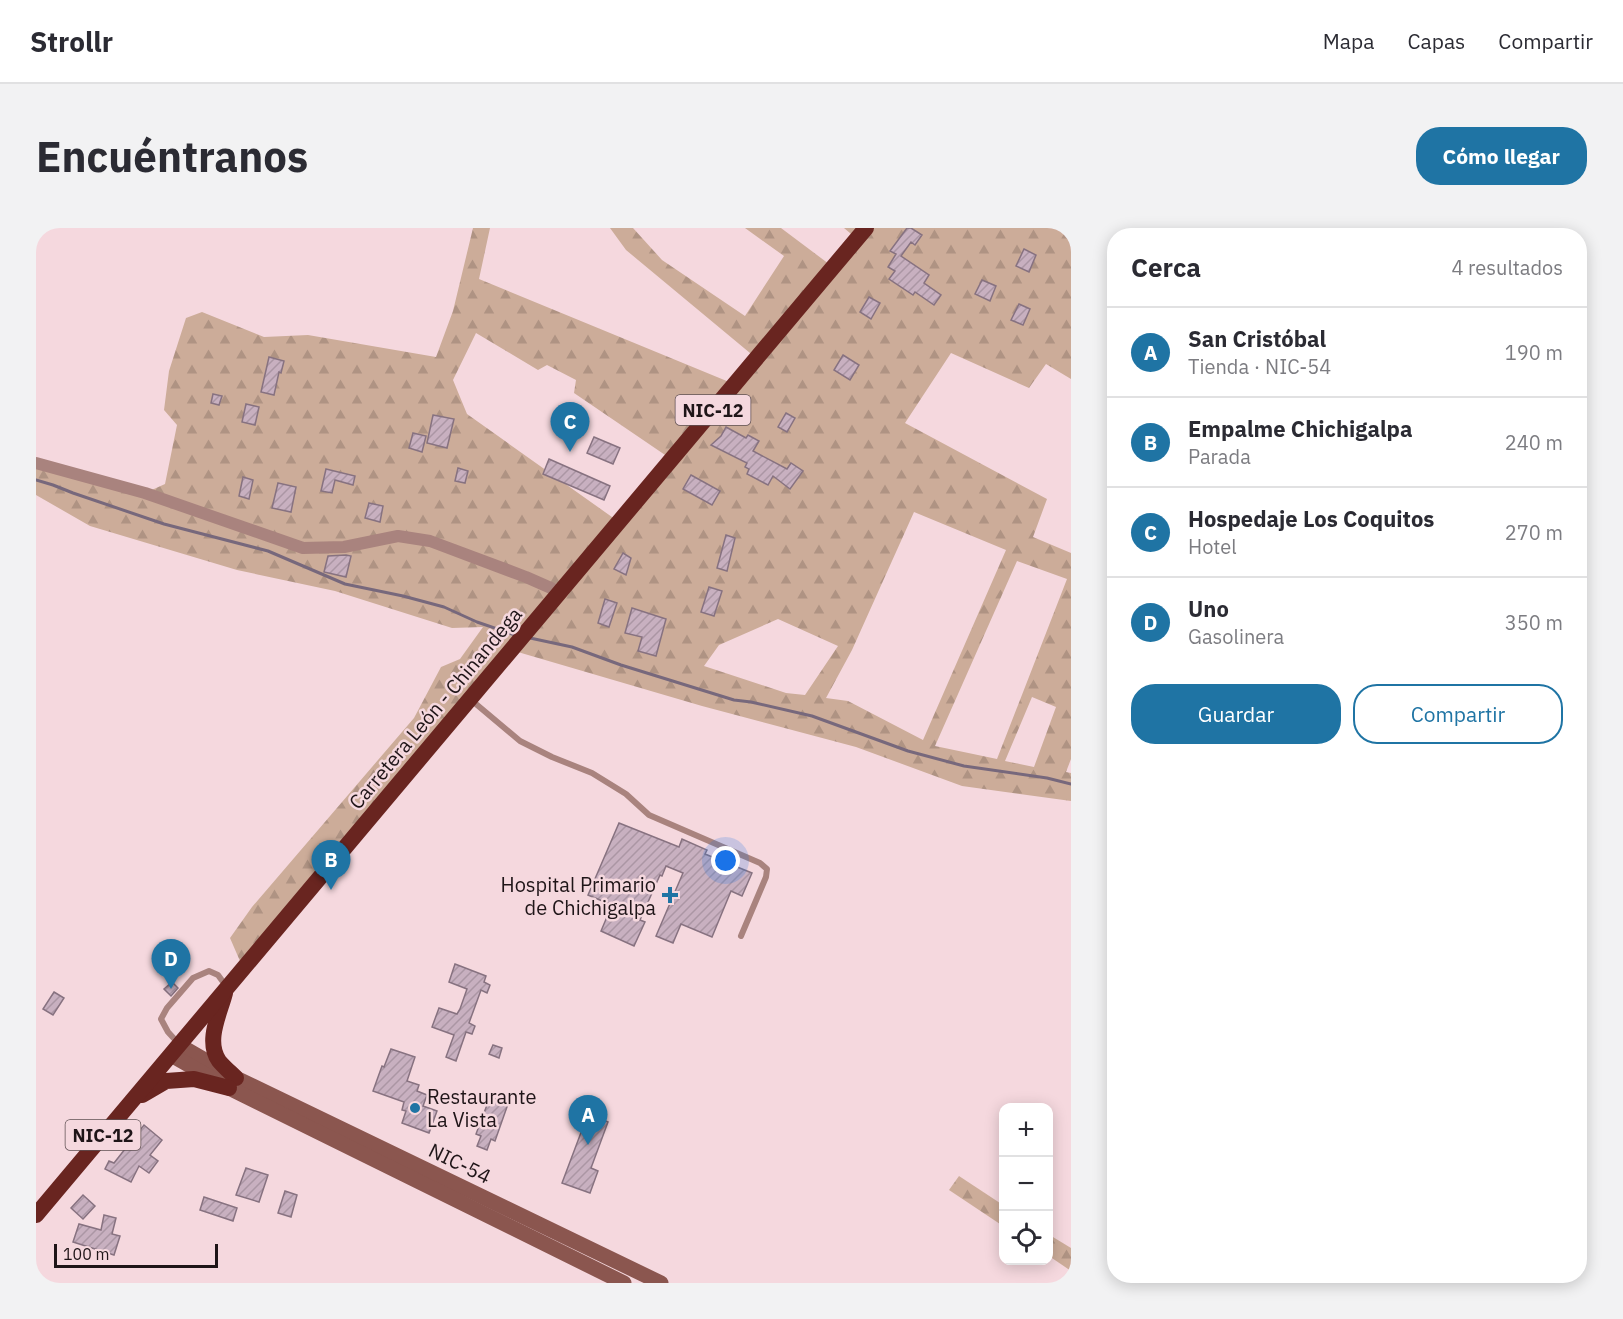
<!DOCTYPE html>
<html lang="es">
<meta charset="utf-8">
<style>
body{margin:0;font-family:"IBM Plex Sans",sans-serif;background:#f2f2f3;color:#2b2b33}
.controls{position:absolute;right:18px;bottom:18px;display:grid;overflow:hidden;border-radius:12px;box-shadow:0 3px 15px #0003}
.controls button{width:54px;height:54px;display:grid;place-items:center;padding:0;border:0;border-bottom:2px solid #e1e1e2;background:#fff;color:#2b2b33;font:30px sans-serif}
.scale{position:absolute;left:18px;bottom:15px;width:164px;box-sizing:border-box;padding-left:6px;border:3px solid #1f1518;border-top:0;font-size:16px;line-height:21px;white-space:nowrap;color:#1f1518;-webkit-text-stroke:4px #f5d8de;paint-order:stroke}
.you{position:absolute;left:690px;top:633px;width:21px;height:21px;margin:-15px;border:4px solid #fff;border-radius:50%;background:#1a73e8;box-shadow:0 0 0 9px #1a73e833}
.badge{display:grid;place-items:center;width:39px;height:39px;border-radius:50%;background:#1f74a4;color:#fff;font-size:20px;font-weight:700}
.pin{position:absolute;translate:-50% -50px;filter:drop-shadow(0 2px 3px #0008)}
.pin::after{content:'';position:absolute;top:32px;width:21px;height:18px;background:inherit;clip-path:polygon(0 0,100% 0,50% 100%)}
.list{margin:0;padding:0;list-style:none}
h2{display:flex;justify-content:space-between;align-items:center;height:78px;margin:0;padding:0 24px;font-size:26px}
h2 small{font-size:20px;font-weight:400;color:#7c7c81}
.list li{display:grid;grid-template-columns:39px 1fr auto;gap:18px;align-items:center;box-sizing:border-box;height:90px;padding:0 24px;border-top:2px solid #e1e1e2}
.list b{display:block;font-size:22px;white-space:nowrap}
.list p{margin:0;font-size:20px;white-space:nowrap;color:#7c7c81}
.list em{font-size:20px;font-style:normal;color:#7c7c81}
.actions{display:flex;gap:12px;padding:18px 24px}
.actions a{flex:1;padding:14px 0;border:2px solid #1f74a4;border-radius:24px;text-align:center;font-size:21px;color:#1f74a4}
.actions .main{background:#1f74a4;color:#fff}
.icon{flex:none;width:33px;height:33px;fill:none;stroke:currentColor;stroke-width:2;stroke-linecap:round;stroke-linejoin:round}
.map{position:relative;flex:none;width:1035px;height:1055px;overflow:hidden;border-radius:24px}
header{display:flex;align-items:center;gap:36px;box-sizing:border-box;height:84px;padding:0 30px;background:#fff;border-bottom:2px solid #e1e1e2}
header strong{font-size:28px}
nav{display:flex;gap:33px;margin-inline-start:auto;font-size:21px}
.intro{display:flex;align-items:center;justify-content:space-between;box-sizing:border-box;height:144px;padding:0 36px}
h1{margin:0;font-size:42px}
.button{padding:15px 27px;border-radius:24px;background:#1f74a4;color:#fff;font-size:21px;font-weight:700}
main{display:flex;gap:36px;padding:0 36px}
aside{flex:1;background:#fff;border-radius:24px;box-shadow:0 3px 15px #0003}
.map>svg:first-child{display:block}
.forest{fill:url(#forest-firs);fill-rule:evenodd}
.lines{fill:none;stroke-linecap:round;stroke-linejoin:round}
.stream{stroke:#77687c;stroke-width:3}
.building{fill:url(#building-hatch);stroke:#877280;stroke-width:1.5}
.service{stroke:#a9837e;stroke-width:6}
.minor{stroke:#a9837e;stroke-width:12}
.secondary{stroke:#8b564f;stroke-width:15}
.trunk{stroke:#692520;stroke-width:16}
.poi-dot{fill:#1f74a4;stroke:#f5d8de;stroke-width:2}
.labels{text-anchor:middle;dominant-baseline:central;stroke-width:5;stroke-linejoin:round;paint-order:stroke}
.shield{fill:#f5d8de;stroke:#5f5053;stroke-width:1.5}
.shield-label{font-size:18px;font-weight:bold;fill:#1f1518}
.street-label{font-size:20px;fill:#1f1518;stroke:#f5d8de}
.poi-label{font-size:20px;fill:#1f1518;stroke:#f5d8de;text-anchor:end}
</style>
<header>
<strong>Strollr</strong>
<nav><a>Mapa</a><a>Capas</a><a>Compartir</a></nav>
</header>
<div class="intro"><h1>Encuéntranos</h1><a class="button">Cómo llegar</a></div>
<main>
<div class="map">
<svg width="1035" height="1055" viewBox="0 0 1035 1055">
<defs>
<pattern id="forest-firs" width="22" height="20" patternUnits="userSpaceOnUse" patternTransform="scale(1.5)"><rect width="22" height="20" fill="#ccac99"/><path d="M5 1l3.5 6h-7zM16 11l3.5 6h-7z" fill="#af9383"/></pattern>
<pattern id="building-hatch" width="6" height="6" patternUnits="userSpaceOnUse" patternTransform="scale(1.5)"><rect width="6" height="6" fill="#c8b0c0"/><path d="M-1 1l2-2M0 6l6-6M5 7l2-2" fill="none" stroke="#ab96a4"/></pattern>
</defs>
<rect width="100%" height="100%" fill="#f5d8de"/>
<g class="forest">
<path d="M 437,0 L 454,0 L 443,51 L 698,156 L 720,130 L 590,22 L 574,0 L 597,0 L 626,32 L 709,88 L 748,28 L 709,0 L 745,0 L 797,39 L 821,11 L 808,0 L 1035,0 L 1035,151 L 1010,136 L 993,160 L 915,125 L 869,195 L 1011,271 L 997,309 L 1035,325 L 1035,531 L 1030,544 L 1035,545 L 1035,573 L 926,558 L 820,519 L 666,478 L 475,422 L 207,740 L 194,710 L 216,679 L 378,490 L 405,439 L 424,431 L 447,399 L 416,400 L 299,363 L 201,342 L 54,298 L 0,267 L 0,235 L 109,265 L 129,256 L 141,197 L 128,182 L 133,143 L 150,90 L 166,84 L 228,109 L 272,107 L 400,129 L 417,83 ZM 440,105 L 502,142 L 511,137 L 540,152 L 538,165 L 635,231 L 583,294 L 431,186 L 417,152 ZM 878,284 L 970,322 L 887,512 L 812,473 L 790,470 L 816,422 ZM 981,333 L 1031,351 L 961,531 L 899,518 ZM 742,391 L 802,418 L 769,467 L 750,465 L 668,438 L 683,417 ZM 996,469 L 1020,479 L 998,539 L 969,533 Z"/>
<path d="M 923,948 L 967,977 L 967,998 L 913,962 Z"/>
<path d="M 1012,1006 L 1035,1020 L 1035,1043 L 1013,1028 Z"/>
</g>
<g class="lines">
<g class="stream">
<path d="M 0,252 L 17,257 L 37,265 L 128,296 L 232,323 L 309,356 L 367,368 L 408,379 L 441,394 L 479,407"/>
<path d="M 494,410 L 536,419 L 585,437 L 698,472 L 715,474 L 776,488 L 872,523 L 928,538 L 1011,550 L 1035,556"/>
</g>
</g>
<g class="building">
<path d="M 871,0 L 875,0 L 886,7 L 879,17 L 875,14 L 865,28 L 893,47 L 888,55 L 905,67 L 898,77 L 879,64 L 877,67 L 853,51 L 859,43 L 852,39 L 860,26 L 854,23 Z"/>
<path d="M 988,21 L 1000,27 L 993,44 L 980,38 Z"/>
<path d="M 946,52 L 960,58 L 954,73 L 939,66 Z"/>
<path d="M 833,69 L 844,75 L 835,91 L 824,84 Z"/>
<path d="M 983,76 L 994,81 L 987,97 L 975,92 Z"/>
<path d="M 807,127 L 823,137 L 814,152 L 798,142 Z"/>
<path d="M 233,129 L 248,133 L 245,145 L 243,144 L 238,167 L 225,164 Z"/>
<path d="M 177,166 L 186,168 L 183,177 L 175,175 Z"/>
<path d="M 210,176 L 223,179 L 219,197 L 206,194 Z"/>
<path d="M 750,185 L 759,190 L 751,204 L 742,199 Z"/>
<path d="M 397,187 L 418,191 L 411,220 L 391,215 Z"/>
<path d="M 690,199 L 710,210 L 712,207 L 723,213 L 717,223 L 751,241 L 755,235 L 767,243 L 754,261 L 737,248 L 732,257 L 711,246 L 713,241 L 709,239 L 711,235 L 675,217 L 685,208 Z"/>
<path d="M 377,205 L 390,208 L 386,224 L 373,220 Z"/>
<path d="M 558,209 L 584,220 L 577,236 L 551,225 Z"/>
<path d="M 513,231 L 574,258 L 568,272 L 507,246 Z"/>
<path d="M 422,240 L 432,243 L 429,255 L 419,253 Z"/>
<path d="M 290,241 L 319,248 L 317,257 L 299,252 L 296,265 L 285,263 Z"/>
<path d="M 655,247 L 684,263 L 676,277 L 647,261 Z"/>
<path d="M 207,249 L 217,252 L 213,271 L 203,268 Z"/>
<path d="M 242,255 L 260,259 L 255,284 L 236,280 Z"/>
<path d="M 333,275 L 347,278 L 344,294 L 329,290 Z"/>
<path d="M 690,307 L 699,310 L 691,343 L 681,340 Z"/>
<path d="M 587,325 L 595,330 L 590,347 L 578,341 Z"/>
<path d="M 310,327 L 315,328 L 310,349 L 288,344 L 292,328 Z"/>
<path d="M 673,359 L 686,363 L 678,388 L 665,384 Z"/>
<path d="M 569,371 L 581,375 L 573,399 L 562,395 Z"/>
<path d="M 596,380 L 630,391 L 620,428 L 602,423 L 606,409 L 589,405 Z"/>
<path d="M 583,595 L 643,619 L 646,611 L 671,622 L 669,626 L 716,645 L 706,668 L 695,663 L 676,709 L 645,696 L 637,715 L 620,708 L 647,645 L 630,638 L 626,648 L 624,647 L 604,692 L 609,694 L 598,718 L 565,703 L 576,677 L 552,667 Z"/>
<path d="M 419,736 L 450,748 L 448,754 L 454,757 L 451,765 L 445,762 L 433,795 L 439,798 L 436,806 L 430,804 L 420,833 L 410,829 L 418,807 L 396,799 L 403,780 L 421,786 L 424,781 L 431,761 L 413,754 Z"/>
<path d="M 136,754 L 142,760 L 135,768 L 128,761 Z"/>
<path d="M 18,764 L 28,770 L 17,787 L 7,781 Z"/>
<path d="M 457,817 L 466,820 L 463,830 L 453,826 Z"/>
<path d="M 355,821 L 379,829 L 371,853 L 383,857 L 381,863 L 391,867 L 387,878 L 401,883 L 393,905 L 366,895 L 370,883 L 366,882 L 368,874 L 337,863 L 346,838 L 348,839 Z"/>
<path d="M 454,869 L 472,876 L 459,913 L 455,911 L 451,922 L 441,918 L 445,908 L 440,906 Z"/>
<path d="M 552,886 L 572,894 L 555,940 L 562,943 L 554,965 L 526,955 Z"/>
<path d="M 108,897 L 126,912 L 114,927 L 122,933 L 113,945 L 103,938 L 95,954 L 69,941 L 73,933 L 78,935 Z"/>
<path d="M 210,940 L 232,947 L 223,974 L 200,967 Z"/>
<path d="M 249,963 L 261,967 L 255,989 L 242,985 Z"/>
<path d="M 47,967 L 59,978 L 47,991 L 35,980 Z"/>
<path d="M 168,969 L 201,980 L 197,993 L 164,982 Z"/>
<path d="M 68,987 L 80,990 L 76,1006 L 84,1008 L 78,1027 L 37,1014 L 43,996 L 65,1002 Z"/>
</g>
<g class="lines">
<g class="service">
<path d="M 434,471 L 484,513 L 516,529 L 556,545 L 590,566 L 613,587 L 724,635 L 731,641 L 730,649 L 705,708"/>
<path d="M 143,816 L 132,804 L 125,791 L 131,780 L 157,750 L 173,743 L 182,747 L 190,758"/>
</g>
<path class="minor" d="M 0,235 L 109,265 L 267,320 L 308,319 L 362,308 L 394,313 L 490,349 L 524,364"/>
<g class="secondary">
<path d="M 143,817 L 200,850 L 625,1055"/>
<path d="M 135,827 L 193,860 L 588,1055"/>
</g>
<g class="trunk">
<path d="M 189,765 C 184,785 169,813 183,833 C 188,839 195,845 200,850"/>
<path d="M 106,867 L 130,853 L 158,851 L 193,860"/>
<path d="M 0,987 L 830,0"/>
</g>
</g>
<g class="poi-dot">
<path d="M631 658h6v6h6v6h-6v6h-6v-6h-6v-6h6z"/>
<circle cx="379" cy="880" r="6"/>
</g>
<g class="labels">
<g class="shield">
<rect x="639.5" y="167" width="75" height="30" rx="4.5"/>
<rect x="29.5" y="892" width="75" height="30" rx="4.5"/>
</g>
<g class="shield-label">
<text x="677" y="182">NIC-12</text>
<text x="67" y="907">NIC-12</text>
</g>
<g class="street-label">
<text transform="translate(399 480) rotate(-50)">Carretera León - Chinandega</text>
<text transform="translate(424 935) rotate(26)">NIC-54</text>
</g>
<g class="poi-label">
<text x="620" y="656">Hospital Primario<tspan x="620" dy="23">de Chichigalpa</tspan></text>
<text x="391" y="868" text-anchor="start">Restaurante<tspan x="391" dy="23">La Vista</tspan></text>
</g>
</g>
</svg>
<div class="controls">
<button>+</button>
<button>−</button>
<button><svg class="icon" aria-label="locate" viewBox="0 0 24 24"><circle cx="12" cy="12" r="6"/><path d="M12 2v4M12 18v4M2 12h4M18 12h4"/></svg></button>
</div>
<div class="scale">100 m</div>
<div class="you"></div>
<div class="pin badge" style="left:552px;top:917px">A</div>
<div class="pin badge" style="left:295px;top:662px">B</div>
<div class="pin badge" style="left:534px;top:224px">C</div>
<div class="pin badge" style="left:135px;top:761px">D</div>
</div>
<aside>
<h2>Cerca<small>4 resultados</small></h2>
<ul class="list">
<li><span class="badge">A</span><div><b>San Cristóbal</b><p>Tienda · NIC-54</p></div><em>190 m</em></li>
<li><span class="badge">B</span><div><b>Empalme Chichigalpa</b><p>Parada</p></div><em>240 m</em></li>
<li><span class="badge">C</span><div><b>Hospedaje Los Coquitos</b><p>Hotel</p></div><em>270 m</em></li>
<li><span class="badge">D</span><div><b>Uno</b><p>Gasolinera</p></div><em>350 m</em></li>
</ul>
<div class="actions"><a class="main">Guardar</a><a>Compartir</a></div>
</aside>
</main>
